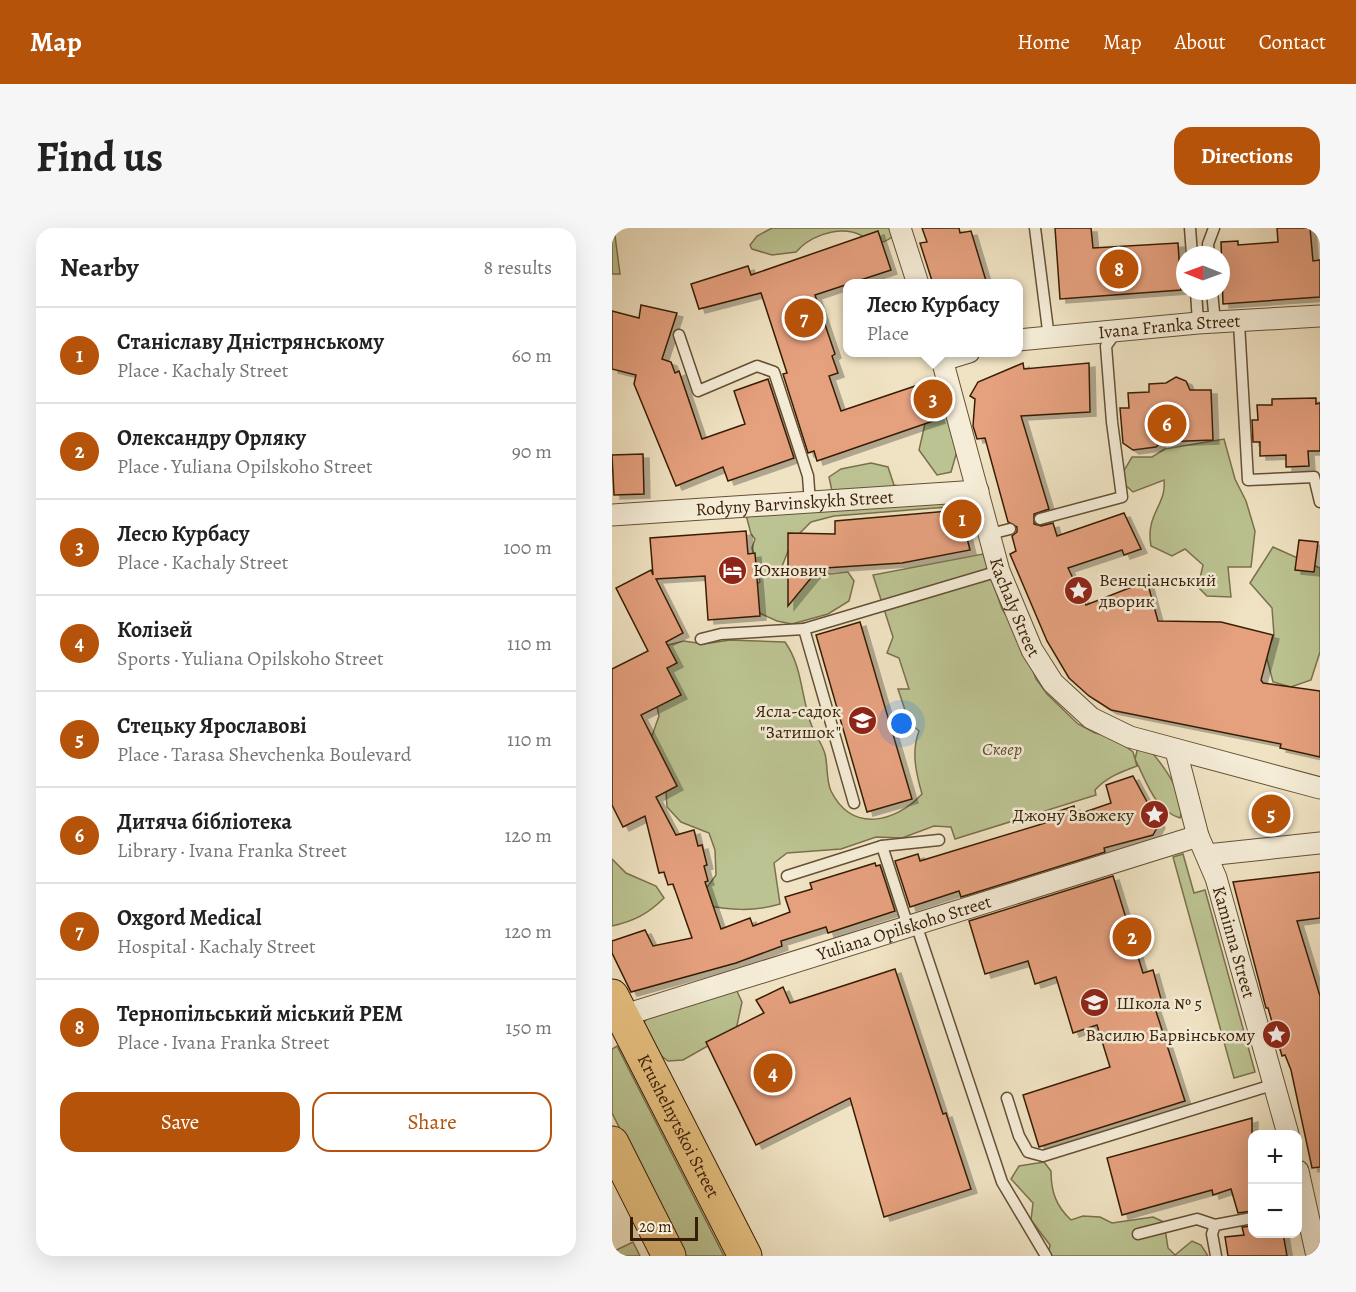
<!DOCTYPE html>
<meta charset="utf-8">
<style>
body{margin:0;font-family:Alegreya,serif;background:#f6f6f6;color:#222}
.controls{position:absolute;right:18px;bottom:18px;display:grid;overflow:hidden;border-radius:12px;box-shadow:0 6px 24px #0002}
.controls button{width:54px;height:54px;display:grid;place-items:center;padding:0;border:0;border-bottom:2px solid #e0e0e0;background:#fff;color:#222;font:30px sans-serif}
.compass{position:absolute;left:564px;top:18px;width:54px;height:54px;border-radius:50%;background:#fff;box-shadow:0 6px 24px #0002;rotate:271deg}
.scale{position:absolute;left:18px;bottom:15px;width:68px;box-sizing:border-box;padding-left:6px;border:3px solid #371f06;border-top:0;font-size:16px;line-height:21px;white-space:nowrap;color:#371f06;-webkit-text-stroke:4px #f5edd8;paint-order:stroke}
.you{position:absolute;left:290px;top:496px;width:21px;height:21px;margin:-15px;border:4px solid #fff;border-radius:50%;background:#1a73e8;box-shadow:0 0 0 9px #1a73e833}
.badge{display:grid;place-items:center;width:39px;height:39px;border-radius:50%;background:#b45309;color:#fff;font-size:20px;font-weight:700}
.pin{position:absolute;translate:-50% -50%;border:3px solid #fff;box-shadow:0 2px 6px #0006}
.popup{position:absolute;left:231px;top:51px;width:180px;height:78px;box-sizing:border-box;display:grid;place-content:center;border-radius:12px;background:#fff;filter:drop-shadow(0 2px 4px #0005);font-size:20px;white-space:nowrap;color:#767676}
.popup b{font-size:22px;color:#222}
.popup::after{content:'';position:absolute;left:50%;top:100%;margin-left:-12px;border:12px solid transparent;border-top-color:#fff}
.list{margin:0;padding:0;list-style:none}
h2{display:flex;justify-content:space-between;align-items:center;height:78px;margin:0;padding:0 24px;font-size:26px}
h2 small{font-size:20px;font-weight:400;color:#767676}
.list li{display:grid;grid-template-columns:39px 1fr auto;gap:18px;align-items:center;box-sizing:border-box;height:96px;padding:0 24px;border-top:2px solid #e0e0e0}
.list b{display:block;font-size:22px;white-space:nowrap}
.list p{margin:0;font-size:20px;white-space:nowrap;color:#767676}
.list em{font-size:20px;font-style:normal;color:#767676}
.actions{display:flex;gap:12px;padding:18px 24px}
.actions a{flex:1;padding:14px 0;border:2px solid #b45309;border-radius:18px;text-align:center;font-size:21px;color:#b45309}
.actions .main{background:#b45309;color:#fff}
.map{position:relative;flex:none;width:708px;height:1028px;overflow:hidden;border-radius:18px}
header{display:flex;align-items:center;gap:36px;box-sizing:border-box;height:84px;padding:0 30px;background:#b45309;color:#fff}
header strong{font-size:28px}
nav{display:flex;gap:33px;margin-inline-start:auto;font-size:21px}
.intro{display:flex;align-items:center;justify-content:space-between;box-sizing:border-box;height:144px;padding:0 36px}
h1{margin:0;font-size:42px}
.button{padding:15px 27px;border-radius:18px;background:#b45309;color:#fff;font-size:21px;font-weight:700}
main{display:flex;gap:36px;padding:0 36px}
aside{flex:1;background:#fff;border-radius:18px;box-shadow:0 6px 24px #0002}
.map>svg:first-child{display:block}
.green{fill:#bcc392;stroke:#7a714c;stroke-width:1.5}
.building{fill:#e5a07e;stroke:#371f06;stroke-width:1.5;filter:url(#shadow)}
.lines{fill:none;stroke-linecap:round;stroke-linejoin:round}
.service-casing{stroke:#655035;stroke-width:13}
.minor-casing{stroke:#655035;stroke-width:23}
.primary-casing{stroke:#371f06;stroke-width:35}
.service{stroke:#f5edd8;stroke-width:10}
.minor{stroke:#f5edd8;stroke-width:21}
.primary{stroke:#e8c282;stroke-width:33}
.labels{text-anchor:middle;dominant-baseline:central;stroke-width:5;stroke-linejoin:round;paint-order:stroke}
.street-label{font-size:18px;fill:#371f06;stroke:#f5edd8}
.poi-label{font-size:18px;fill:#371f06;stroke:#f5edd8;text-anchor:start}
.park-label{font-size:18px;font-style:italic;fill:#5f5030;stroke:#f5edd8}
</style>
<header>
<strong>Map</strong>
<nav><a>Home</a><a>Map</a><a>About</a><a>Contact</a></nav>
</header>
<div class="intro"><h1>Find us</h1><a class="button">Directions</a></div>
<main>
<aside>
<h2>Nearby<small>8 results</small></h2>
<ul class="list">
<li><span class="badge">1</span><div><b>Станіславу Дністрянському</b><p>Place · Kachaly Street</p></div><em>60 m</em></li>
<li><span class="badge">2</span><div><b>Олександру Орляку</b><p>Place · Yuliana Opilskoho Street</p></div><em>90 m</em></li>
<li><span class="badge">3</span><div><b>Лесю Курбасу</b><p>Place · Kachaly Street</p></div><em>100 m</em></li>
<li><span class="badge">4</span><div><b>Колізей</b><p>Sports · Yuliana Opilskoho Street</p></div><em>110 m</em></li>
<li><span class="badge">5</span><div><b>Стецьку Ярославові</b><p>Place · Tarasa Shevchenka Boulevard</p></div><em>110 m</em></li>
<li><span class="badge">6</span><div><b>Дитяча бібліотека</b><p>Library · Ivana Franka Street</p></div><em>120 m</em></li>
<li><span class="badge">7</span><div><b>Oxgord Medical</b><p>Hospital · Kachaly Street</p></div><em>120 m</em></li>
<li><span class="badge">8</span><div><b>Тернопільський міський РЕМ</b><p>Place · Ivana Franka Street</p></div><em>150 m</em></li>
</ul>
<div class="actions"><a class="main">Save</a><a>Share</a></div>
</aside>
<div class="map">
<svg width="708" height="1028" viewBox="0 0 708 1028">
<defs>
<filter id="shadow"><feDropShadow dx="6" dy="4" stdDeviation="0" flood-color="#0004"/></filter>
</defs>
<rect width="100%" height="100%" fill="#f0e3c3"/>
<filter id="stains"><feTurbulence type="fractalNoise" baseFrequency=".00333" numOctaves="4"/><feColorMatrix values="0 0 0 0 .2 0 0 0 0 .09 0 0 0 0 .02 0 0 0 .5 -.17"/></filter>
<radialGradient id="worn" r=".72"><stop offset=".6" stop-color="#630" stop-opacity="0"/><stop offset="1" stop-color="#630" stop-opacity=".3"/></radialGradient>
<g class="green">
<path d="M 0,0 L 2,0 L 8,46 L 0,46 Z"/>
<path d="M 160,0 L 279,0 L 280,9 C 262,23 256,7 240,4 C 221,0 197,9 184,24 L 160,27 L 140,21 L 138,17 L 145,8 Z"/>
<path d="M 332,175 L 345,223 L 339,244 L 325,247 L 307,222 L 317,178 Z"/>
<path d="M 612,211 L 623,251 L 634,273 L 643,303 L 639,339 L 616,339 L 619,369 L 595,368 L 586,359 L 591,337 L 573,321 L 560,328 L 539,318 C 533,286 555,277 552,252 L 521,264 L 507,251 L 520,229 L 540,229 L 553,221 Z"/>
<path d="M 259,235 L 276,239 L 282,257 L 347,271 L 348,278 L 222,288 L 199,294 L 180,313 L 169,341 L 181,350 L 236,344 L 242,353 L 237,373 L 216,386 L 180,396 L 165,393 L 136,380 L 129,365 L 148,354 L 140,320 L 143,311 L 139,306 L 134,287 L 220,263 L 217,249 L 229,241 Z"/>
<path d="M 661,319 L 708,340 L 708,424 L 699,452 L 679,459 L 661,454 L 654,427 L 662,407 L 660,380 L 638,355 Z"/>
<path d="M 371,326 L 390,381 L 410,412 L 424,451 L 435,466 L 466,496 L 483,505 L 501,509 L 521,524 L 523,531 L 526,519 L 535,519 C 549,534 576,569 568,590 C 542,582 534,552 523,531 L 525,538 C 509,544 495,549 483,562 L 484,567 L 343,611 L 339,599 L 322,598 L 290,610 L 264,609 L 229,621 L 175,625 L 162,635 L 168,676 C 141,684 118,682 91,677 L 93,662 L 104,647 L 103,622 L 97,605 L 69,594 L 55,579 L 53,549 L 35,522 L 47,488 L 39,449 L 48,419 L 72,413 L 92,416 L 118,412 L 173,414 C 190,438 189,466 198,493 C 201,504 210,515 213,526 C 216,537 214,553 219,563 C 240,605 283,595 310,566 C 304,545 299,524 307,503 L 297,494 L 286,461 L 297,461 L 287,430 L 275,425 L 281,409 L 261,347 Z"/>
<path d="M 571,626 L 582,665 L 593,662 L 643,844 L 622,850 L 561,629 Z"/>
<path d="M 0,631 L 14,645 L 44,658 L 52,670 C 36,686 22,693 0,698 Z"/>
<path d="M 124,761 L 130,774 L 124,802 L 71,832 L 56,833 L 47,826 L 29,798 L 47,776 Z"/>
<path d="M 5,818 L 112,1028 L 72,1028 L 0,885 L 0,821 Z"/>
<path d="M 432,934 L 439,943 C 439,964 444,978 459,992 L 471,988 L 488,989 L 500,995 L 541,989 L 552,994 L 556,1020 L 563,1027 L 580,1013 L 589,1017 L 596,1028 L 436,1028 L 438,1017 L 419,992 L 421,975 L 399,951 L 407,938 Z"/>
<path d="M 21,1014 L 28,1028 L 0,1028 L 0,1024 Z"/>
</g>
<g class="building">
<path d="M 310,0 L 347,0 L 348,5 L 359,3 L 375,56 L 321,56 L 308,15 L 315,14 Z"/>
<path d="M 443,0 L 479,0 L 481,20 L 566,15 L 569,62 L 448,71 Z"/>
<path d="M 665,0 L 698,0 L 701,33 L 708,32 L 708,69 L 611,76 L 609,14 L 626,13 L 626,17 L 666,14 Z"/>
<path d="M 266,3 L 279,42 L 203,67 L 223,126 L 220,128 L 226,145 L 217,148 L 229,183 L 315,154 L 327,191 L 205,233 L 202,223 L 196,225 L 171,146 L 175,145 L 149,65 L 87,81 L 79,56 L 136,38 L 139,47 Z"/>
<path d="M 29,77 L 65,85 L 50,131 L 59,134 L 63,145 L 67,143 L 90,211 L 133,196 L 122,163 L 156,151 L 182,230 L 116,253 L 111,239 L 64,258 L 22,156 L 24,147 L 0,141 L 0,83 L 27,90 Z"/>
<path d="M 411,135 L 412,141 L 477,135 L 478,184 L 409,188 L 437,281 L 422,286 L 422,296 L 429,298 L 441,295 L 445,308 L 512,285 L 529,321 L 512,327 L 510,322 L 456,340 L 474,377 L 535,353 L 546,393 L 609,394 L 661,407 L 649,452 L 651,455 L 708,463 L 708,529 L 668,520 L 669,516 L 499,482 L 477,468 L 457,450 L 435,413 L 398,326 L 404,323 L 400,308 L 405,304 L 405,299 L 396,294 L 373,210 L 365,211 L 361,198 L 363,171 L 358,168 L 366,154 Z"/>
<path d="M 564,149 L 574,153 L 578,162 L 599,162 L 601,212 L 549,214 L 544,219 L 521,222 L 511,215 L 508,180 L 517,180 L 516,165 L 537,164 L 537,156 L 554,155 Z"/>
<path d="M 704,170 L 704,176 L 708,175 L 708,223 L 696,223 L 697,238 L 674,239 L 674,227 L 648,228 L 648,214 L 641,214 L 640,192 L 646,192 L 645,177 L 660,177 L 660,171 Z"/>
<path d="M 31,226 L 32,266 L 2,267 L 0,227 Z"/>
<path d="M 348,282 L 358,322 L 290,335 L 213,340 L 203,345 L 176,378 L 176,305 L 223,306 L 223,293 Z"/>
<path d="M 134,303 L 136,326 L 143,325 L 148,388 L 96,392 L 93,348 L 44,351 L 71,405 L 54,414 L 65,435 L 55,440 L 69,467 L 29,487 L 65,558 L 44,569 L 64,607 L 82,602 L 86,618 L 90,617 L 95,637 L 92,638 L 96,653 L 93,654 L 109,701 L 138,690 L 141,698 L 178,684 L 173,669 L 200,661 L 198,655 L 263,635 L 264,638 L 268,637 L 283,683 L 216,705 L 214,699 L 169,713 L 170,718 L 124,735 L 19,764 L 0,725 L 0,713 L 33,702 L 41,718 L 80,710 L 61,656 L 56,657 L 52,644 L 47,645 L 33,588 L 11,599 L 0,577 L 0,441 L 36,423 L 4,360 L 39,342 L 41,347 L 38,310 Z"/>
<path d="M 687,312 L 706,314 L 702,344 L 683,342 Z"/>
<path d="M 248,394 L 300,571 L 255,584 L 204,407 Z"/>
<path d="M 521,548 L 547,596 L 541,607 L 492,620 L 493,624 L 349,669 L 347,663 L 298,679 L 283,633 L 306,626 L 308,633 L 443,592 L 441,585 L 462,578 L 464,587 L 499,575 L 494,557 Z"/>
<path d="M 708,644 L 708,690 L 685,693 L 708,768 L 708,939 L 700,940 L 679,842 L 673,827 L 670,828 L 656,780 L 654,780 L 621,654 Z"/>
<path d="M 501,648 L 531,745 L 541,742 L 549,771 L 541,774 L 573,873 L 427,919 L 411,867 L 498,839 L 485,797 L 461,805 L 444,749 L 423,756 L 416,733 L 373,746 L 357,693 Z"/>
<path d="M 283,741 L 331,886 L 334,885 L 359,961 L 272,989 L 238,870 L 144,917 L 94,814 L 152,785 L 144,772 L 171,759 L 178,775 Z"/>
<path d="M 640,890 L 640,983 L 626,985 L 619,961 L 601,967 L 600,962 L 510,987 L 495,930 Z"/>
<path d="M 640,998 L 640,1005 L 671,1005 L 675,1028 L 616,1028 L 613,1009 L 632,1007 L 630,999 Z"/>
</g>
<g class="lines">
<defs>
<g id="service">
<path d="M 423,0 L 437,110"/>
<path d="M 578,0 L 580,27"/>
<path d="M 597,27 L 596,16 L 602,0"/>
<path d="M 584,63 L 586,95"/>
<path d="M 600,63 L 603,95"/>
<path d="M 627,95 L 636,252 L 702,249 L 708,274"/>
<path d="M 67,107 L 86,163 L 145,138 L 162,144 L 196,248 L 198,274"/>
<path d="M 428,291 L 510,269 L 500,194 L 494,118 L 504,104"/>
<path d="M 378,306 L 398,301"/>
<path d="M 89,411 L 109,406 L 192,401"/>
<path d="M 242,575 L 192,401 L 387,343"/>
<path d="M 270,618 L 327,612"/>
<path d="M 175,648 L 270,618 L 296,698"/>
<path d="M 304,696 L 390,954 L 434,1028"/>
<path d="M 395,870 L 407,908 L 416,924 L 431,928 L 663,856"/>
<path d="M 526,1006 L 585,991 L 603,997"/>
<path d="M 604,1028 L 600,1006 L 603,997 L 640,990"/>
</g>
<g id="minor">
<path d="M 288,0 L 306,56"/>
<path id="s1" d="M 406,112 L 586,95 L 708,88"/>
<path id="s2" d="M 328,124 L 387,343 L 420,422 L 441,455 L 479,490 L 518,509 L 708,560"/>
<path d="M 331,132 L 357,124"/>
<path id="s3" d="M 0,287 L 366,263"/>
<path id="s4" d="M 564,523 L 586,608 L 604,650 L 676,906"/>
<path d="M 595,627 L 708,615"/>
<path id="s5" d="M 0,791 L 586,608"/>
<path d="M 686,943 L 705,1028"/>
</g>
<g id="primary">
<path id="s6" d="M 0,768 L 133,1028"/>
<path d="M 0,915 L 57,1028"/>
</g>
</defs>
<use href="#service" class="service-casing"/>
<use href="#minor" class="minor-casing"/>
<use href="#primary" class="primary-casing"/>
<use href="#service" class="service"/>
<use href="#minor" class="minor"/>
<use href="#primary" class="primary"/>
</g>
<defs>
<symbol id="hotel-disc" viewBox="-11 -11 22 22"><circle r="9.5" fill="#8f2418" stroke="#f5edd8"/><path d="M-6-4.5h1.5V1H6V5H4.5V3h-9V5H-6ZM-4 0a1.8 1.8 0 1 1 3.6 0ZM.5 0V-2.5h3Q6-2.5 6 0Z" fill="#fff"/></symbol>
<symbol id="sight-disc" viewBox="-11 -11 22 22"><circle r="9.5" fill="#8f2418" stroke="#f5edd8"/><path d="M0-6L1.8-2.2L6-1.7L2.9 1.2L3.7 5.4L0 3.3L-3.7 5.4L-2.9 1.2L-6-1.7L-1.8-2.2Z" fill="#fff"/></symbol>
<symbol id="school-disc" viewBox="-11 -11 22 22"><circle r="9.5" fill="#8f2418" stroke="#f5edd8"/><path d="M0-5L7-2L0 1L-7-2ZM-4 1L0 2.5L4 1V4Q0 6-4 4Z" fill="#fff"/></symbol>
</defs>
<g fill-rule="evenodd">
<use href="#hotel-disc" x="104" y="326" width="33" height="33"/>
<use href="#sight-disc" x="450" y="346" width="33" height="33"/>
<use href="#school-disc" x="234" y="476" width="33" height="33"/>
<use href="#sight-disc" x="526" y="570" width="33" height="33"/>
<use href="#school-disc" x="466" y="758" width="33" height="33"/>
<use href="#sight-disc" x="648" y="790" width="33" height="33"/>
</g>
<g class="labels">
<g class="street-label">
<text stroke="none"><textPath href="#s1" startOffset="152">Ivana Franka Street</textPath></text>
<text stroke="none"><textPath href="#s3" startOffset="183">Rodyny Barvinskykh Street</textPath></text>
<text stroke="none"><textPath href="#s2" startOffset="266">Kachaly Street</textPath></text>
<text stroke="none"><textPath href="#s5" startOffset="306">Yuliana Opilskoho Street</textPath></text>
<text stroke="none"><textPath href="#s4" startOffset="200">Kaminna Street</textPath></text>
<text stroke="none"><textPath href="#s6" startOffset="146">Krushelnytskoi Street</textPath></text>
</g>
<g class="poi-label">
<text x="141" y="342">Юхнович</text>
<text x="487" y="352">Венеціанський<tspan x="487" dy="21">дворик</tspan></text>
<text x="229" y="483" text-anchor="end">Ясла-садок<tspan x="229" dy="21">"Затишок"</tspan></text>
<text x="522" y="587" text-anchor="end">Джону Звожеку</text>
<text x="504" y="775">Школа № 5</text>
<text x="643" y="807" text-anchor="end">Василю Барвінському</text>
</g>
<g class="park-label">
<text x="390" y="521">Сквер</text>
</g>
</g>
<rect width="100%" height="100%" filter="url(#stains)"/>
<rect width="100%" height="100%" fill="url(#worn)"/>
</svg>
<div class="controls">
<button>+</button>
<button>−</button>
</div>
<svg class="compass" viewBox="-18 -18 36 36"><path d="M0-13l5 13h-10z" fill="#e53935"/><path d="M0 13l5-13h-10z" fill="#767676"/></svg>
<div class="scale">20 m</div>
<div class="you"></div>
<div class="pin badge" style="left:350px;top:291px">1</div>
<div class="pin badge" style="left:520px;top:709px">2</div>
<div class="pin badge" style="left:321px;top:171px">3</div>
<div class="popup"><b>Лесю Курбасу</b>Place</div>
<div class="pin badge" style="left:161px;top:845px">4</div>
<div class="pin badge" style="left:659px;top:586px">5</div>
<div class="pin badge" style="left:555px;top:196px">6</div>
<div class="pin badge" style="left:192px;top:90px">7</div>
<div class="pin badge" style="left:507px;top:41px">8</div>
</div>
</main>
